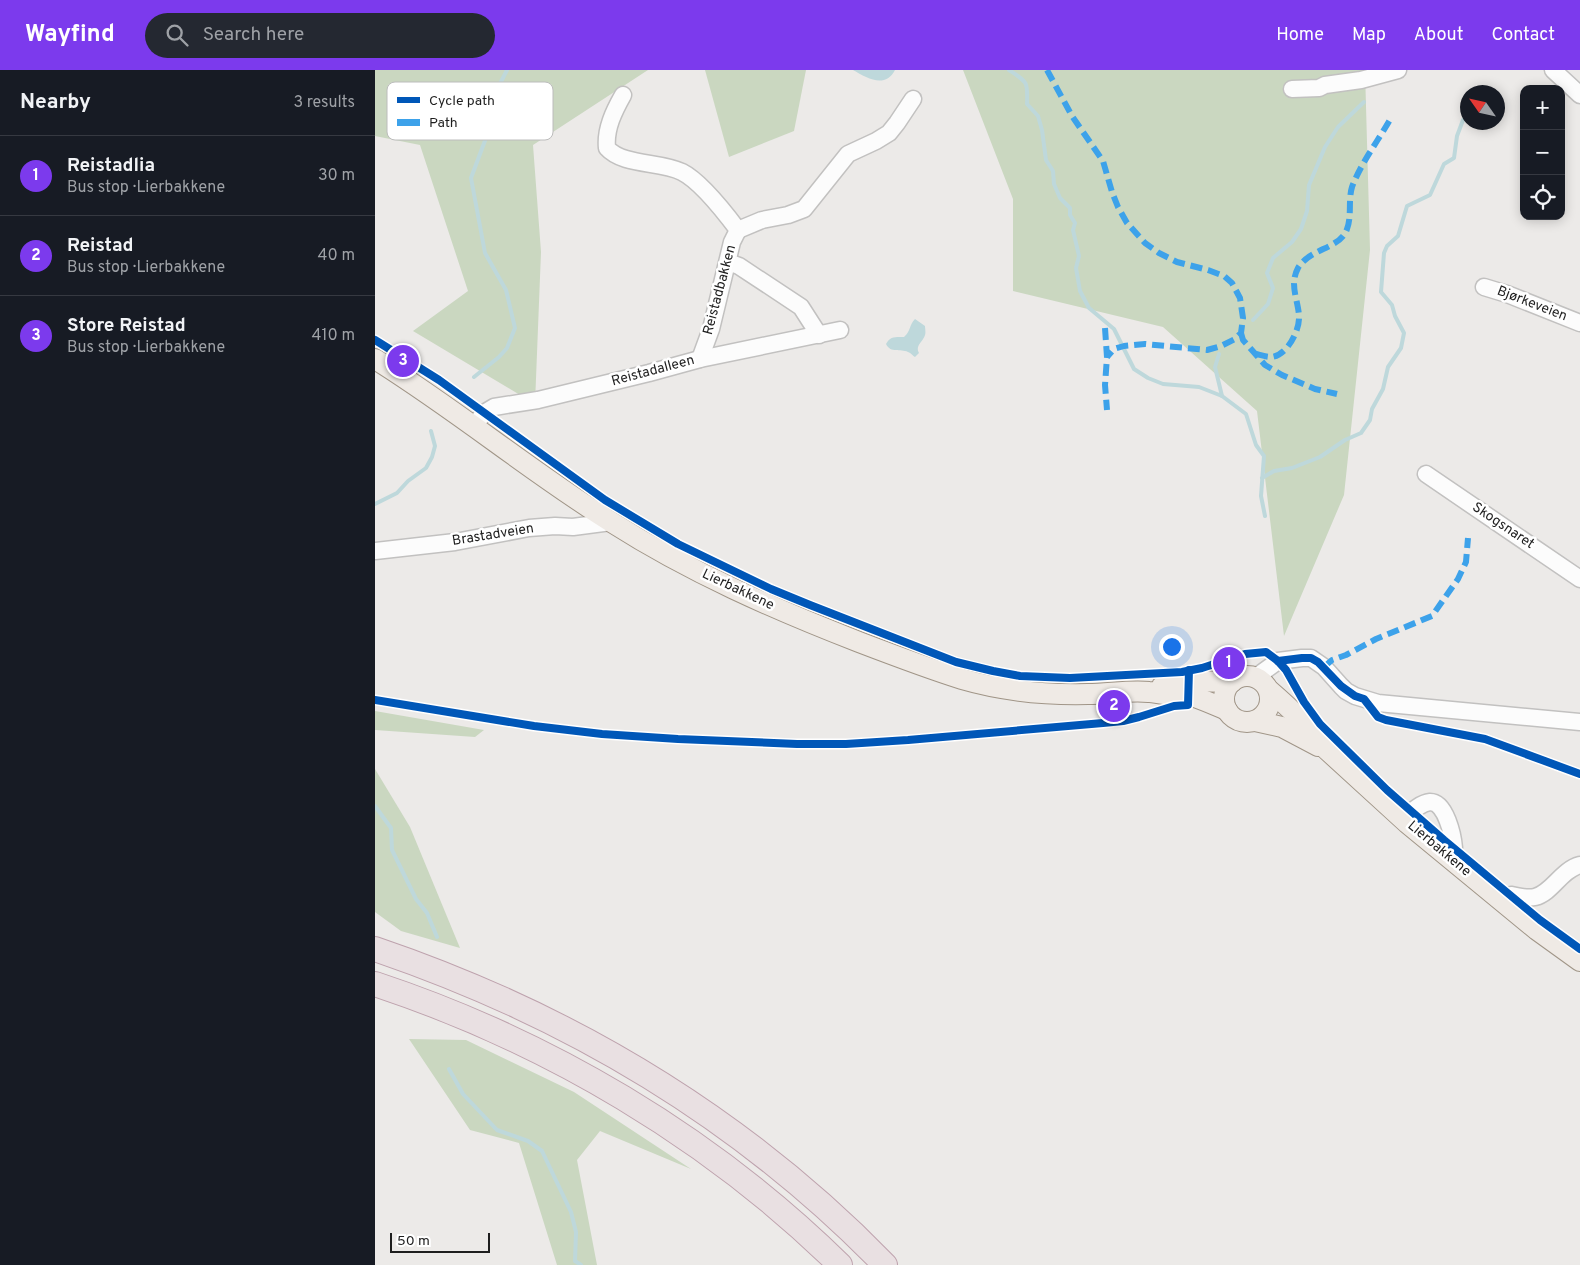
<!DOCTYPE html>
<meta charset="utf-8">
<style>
body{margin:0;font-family:Overpass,sans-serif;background:#242831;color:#f1f3f6}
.controls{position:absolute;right:15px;top:15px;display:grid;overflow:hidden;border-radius:10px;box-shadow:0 2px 12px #0003}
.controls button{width:45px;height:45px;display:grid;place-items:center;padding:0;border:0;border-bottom:1px solid #363941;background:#171b24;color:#f1f3f6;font:25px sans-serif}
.compass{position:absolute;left:1085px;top:15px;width:45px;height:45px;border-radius:50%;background:#171b24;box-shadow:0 2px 12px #0003;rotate:304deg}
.scale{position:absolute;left:15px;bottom:12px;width:100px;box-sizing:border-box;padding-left:5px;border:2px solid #1e1e1e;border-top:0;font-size:14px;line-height:18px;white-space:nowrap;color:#1e1e1e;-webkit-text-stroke:4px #fff;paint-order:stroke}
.you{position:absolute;left:796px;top:576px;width:18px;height:18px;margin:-12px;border:4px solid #fff;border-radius:50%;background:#1a73e8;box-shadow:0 0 0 8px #1a73e833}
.badge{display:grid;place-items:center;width:32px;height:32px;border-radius:50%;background:#7c3aed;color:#fff;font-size:16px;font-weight:700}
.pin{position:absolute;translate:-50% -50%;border:2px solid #fff;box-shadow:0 1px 5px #0006}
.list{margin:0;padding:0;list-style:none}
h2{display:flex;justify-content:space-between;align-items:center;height:65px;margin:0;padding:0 20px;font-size:21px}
h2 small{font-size:16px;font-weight:400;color:#9ea1a6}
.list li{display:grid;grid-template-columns:32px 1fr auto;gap:15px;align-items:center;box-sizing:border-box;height:80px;padding:0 20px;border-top:1px solid #363941}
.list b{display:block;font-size:19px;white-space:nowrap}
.list p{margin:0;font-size:16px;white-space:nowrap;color:#9ea1a6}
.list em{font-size:16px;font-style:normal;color:#9ea1a6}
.icon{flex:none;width:28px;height:28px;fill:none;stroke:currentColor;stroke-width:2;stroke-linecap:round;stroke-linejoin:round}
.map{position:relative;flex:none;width:1205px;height:1195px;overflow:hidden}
header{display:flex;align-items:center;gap:30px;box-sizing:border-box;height:70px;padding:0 25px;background:#7c3aed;color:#fff}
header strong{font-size:24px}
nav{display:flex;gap:28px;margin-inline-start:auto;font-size:18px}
.search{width:350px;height:45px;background:#242831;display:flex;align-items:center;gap:12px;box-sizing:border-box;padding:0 18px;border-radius:28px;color:#9ea1a6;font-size:19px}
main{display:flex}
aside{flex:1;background:#171b24}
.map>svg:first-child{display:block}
.forest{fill:#cad7c0}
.water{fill:#bed8db}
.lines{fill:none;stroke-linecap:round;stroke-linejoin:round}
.stream{stroke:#bed8db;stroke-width:4}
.minor-casing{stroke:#c2c1c0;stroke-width:19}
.major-casing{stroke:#a09587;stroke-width:22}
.highway-casing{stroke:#bea2ad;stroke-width:26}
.minor{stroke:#fcfcfc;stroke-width:16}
.major{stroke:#efeae5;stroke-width:20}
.highway{stroke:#e9e0e2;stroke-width:24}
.quiet{stroke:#3da2ea;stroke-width:6;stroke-dasharray:12 6;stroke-linecap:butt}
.cycleway-casing{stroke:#fff;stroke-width:11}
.cycleway{stroke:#0057b8;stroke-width:8}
.labels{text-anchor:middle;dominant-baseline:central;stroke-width:5;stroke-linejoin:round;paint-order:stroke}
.street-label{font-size:14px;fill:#1e1e1e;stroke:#fff}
.key{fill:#fff;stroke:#bcbcbc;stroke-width:1}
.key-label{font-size:14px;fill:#1e1e1e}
</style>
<header>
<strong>Wayfind</strong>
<div class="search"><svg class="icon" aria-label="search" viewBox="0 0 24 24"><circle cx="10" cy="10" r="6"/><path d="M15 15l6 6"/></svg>Search here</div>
<nav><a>Home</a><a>Map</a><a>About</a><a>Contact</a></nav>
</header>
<main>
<aside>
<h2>Nearby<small>3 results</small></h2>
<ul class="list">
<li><span class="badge">1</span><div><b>Reistadlia</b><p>Bus stop · Lierbakkene</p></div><em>30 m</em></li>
<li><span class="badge">2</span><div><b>Reistad</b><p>Bus stop · Lierbakkene</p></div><em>40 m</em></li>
<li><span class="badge">3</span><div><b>Store Reistad</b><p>Bus stop · Lierbakkene</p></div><em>410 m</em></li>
</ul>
</aside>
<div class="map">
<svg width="1205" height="1195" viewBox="0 0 1205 1195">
<rect width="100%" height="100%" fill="#eceae8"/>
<g class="forest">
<path d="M 0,0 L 273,0 L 158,75 L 166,182 L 160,334 L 38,261 L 93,221 L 45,75 L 0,66 Z"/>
<path d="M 330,0 L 431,0 L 419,61 L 354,87 Z"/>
<path d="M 588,0 L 990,0 L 995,180 L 969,425 L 909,566 L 882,341 L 788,257 L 638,221 L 638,129 Z"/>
<path d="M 0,641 L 109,660 L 100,667 L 0,660 Z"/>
<path d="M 0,699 L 35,757 L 85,878 L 26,861 L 0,842 Z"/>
<path d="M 34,969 L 91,970 L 199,1022 L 316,1099 L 225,1061 L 202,1090 L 222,1195 L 182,1195 L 144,1073 L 95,1060 Z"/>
</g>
<g class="water">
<path d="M 478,0 L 520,0 C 510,19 492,8 478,0 Z"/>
<path d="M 540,249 L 550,256 C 550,257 551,264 550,265 C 548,272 540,275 544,283 L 540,287 C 538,286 536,283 533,282 C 525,278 516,284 511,274 C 515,266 521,267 529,267 C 536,261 534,255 540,249 Z"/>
</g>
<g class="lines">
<g class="stream">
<path d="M 634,0 C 652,12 653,11 652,34 L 663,46 L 667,60 L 671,90 L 678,101 L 679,114 L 685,128 L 695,138 L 695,145 L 700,153 L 698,160 L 704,186 L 701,198 L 705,221 L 714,238 L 739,259 L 759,299 L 773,308 L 788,314 L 824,317 L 847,326 L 871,344 L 881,375 L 889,386 L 886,426 L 890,446"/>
<path d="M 878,250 L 893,234 L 898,218 L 892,203 L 898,188 L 917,172 L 926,159 L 932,141 L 934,115 L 950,77 L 963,57 L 989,32"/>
<path d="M 844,284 L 840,297 L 847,326"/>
<path d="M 99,307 L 124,287 L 132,278 L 140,258 L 131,220 L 110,183 L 96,108 L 114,60 L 115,33 L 132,0"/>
<path d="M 887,408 L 899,401 L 917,398 L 945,387 L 970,370 L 986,363 L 995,350 L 997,339 L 1008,319 L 1013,297 L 1026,278 L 1029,263 L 1020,246 L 1017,235 L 1006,222 L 1009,183 L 1012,176 L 1023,166 L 1032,136 L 1055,125 L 1069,94 L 1079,88 L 1082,66 L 1088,50"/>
<path d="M 0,434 L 22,423 L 33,411 L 51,398 L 57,387 L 60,376 L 56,361"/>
<path d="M 0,736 L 16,758 L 17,780 L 41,829 L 52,843 L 62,867"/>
<path d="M 74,999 L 88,1024 L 122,1060 L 153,1071 L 167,1081 L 196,1142 L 201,1162 L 200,1191 L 206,1195"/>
</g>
<defs>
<g id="minor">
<path d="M 1178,0 L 1205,25"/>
<path d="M 917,19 L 944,18 L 950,15 L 986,10 L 1023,0"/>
<path d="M 248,25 C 239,41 230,59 232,78 C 248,96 285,91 307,102 C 325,111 351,144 363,160 L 357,172 L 336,259 L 325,289"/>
<path d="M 363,160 L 387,150 L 413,145 L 429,139 L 473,84 L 501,71 L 514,63 L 522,53 L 538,29"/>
<path d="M 353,192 L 364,196 L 426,237 L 444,265"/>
<path d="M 1109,217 L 1132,224 L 1205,253"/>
<path d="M 99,356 L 109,343 L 119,337 L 163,330 L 274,303 L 325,289 L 465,260"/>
<path d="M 1051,404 L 1205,509"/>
<path d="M 0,481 L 80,472 L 154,458 L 180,456 L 198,457 L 236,452"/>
<path d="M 881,607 L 903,591 L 927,588 L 936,588 L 949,597 L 966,616 L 971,621 L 980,626 L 1003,633 L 1205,652"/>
<path d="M 1028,749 C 1035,743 1045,733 1055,732 C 1071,732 1078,766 1079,778"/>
<path d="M 1136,825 C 1143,826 1152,829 1160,827 C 1177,823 1186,800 1205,795"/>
</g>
<g id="major">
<path d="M 0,289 C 82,340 156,402 238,453 C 315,502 399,539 484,572 C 518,585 552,598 587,609 C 628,621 670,625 713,624 C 733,624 754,620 774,622 C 779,622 784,624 788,624 C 798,625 807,624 817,626 C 829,630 840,635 852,640"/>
<circle cx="872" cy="629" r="23"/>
<path d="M 787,616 L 814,611 L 857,612"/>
<path d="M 894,620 C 915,638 935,657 951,679 L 1032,753 L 1162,860 L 1205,891"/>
<path d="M 880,651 L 907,657 L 943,676"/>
</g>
<g id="highway">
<path d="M 0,879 C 194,945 367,1048 510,1195"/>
<path d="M 0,914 C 172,971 335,1067 465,1195"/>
</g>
</defs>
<use href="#minor" class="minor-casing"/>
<use href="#major" class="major-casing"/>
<use href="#highway" class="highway-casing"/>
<use href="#minor" class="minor"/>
<use href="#major" class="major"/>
<use href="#highway" class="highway"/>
<g class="quiet">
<path d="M 672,0 L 697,46 L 728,91 L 737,122 L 743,137 L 752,153 L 770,173 L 784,183 L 802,192 L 833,200 L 849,206 L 857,213 L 865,228 L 868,248 L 866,263 L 860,269 L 846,276 L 832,280 L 770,274 L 749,276 L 739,279 L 732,287"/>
<path d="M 730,258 L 732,287 L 730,315 L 732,340"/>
<path d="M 866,263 L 868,270 L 890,295 L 907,305 L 940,319 L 962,324"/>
<path d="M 881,284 C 885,285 891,287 896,287 C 912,286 925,260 924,246 C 923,229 914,215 923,198 C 935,178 965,179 972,159 C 977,146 973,130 977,117 C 986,93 1003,71 1016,48"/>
<path d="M 949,597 L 957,590 L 971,585 L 1001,569 L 1057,546 L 1083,509 L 1091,492 L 1093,468"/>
</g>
<defs>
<g id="cycleway">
<path d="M 0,270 L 64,310 L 230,430 L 303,474 L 396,519 L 435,535 L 581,592 L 618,601 L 645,606 L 695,608 L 807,602 L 827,598 L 870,584 L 891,582 L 903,591 L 911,600 L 929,632 L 945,654 L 1012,720 L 1069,770 L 1165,850 L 1205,879"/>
<path d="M 903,591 L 927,588 L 936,588 L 943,592 L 966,616 L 980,626 L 989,629 L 1003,647 L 1011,650 L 1110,669 L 1205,704"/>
<path d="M 0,630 L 159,656 L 227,664 L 303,669 L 422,674 L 471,674 L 533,670 L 728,653 L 748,651 L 764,647 L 799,636 L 813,635 L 814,600"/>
</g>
</defs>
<use href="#cycleway" class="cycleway-casing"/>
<use href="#cycleway" class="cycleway"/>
</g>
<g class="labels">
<g class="street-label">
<text transform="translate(345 220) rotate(-75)">Reistadbakken</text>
<text transform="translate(1157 234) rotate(21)">Bjørkeveien</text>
<text transform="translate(278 301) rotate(-15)">Reistadalleen</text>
<text transform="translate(1128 456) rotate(34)">Skogsnaret</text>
<text transform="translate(118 465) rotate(-9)">Brastadveien</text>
<text transform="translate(363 520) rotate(25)">Lierbakkene</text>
<text transform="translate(1064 779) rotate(40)">Lierbakkene</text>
</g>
</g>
<rect x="12" y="12" width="166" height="58" rx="8" class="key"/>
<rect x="22" y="27" width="23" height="6" fill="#0057b8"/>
<rect x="22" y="49" width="23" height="7" fill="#3da2ea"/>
<g class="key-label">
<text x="54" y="35">Cycle path</text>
<text x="54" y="57">Path</text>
</g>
</svg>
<div class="controls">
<button>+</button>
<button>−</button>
<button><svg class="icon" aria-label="locate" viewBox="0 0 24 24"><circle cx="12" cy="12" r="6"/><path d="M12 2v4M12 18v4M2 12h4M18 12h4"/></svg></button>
</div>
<svg class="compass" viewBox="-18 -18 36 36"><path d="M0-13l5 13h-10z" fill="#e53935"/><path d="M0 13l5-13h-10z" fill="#9ea1a6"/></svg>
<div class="scale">50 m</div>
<div class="you"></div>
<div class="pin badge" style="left:854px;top:593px">1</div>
<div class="pin badge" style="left:739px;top:636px">2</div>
<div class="pin badge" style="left:28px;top:291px">3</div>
</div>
</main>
